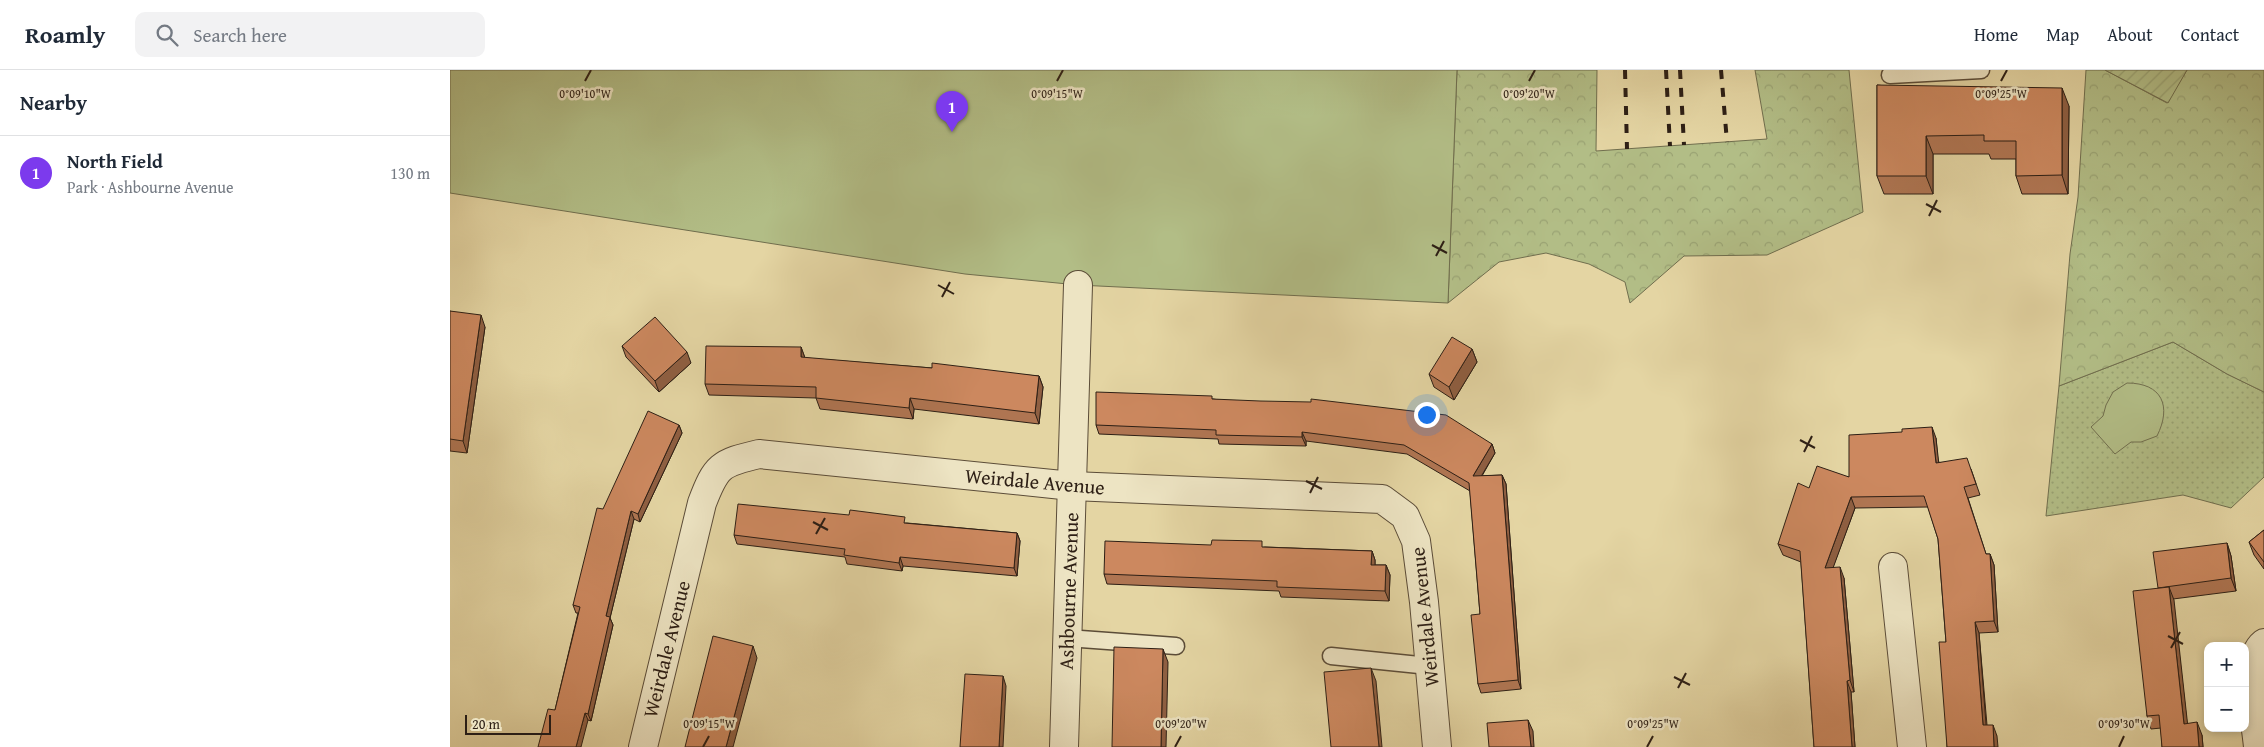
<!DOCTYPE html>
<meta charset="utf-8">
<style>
body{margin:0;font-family:"Gentium Book Plus",serif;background:#f2f2f3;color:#1f2937}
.controls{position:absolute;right:15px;bottom:15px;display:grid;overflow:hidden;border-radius:10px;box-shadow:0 2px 8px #0003}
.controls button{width:45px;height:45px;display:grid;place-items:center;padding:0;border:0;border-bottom:1px solid #e0e1e3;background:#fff;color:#1f2937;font:25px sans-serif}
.scale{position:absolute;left:15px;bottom:12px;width:86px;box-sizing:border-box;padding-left:5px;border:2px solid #2d1f15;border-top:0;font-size:14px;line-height:18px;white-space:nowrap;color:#2d1f15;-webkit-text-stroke:4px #ede4c3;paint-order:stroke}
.you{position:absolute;left:976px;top:344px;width:18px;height:18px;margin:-12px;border:4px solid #fff;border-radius:50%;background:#1a73e8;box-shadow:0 0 0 8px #1a73e833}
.badge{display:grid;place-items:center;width:32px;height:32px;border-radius:50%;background:#7c3aed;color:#fff;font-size:16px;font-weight:700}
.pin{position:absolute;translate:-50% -41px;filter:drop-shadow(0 1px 2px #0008)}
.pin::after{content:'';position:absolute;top:26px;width:18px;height:15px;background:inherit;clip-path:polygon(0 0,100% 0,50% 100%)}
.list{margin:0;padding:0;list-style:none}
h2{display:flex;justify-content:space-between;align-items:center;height:65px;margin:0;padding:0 20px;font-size:21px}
h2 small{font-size:16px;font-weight:400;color:#747a83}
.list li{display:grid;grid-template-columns:32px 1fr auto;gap:15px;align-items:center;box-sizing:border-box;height:75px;padding:0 20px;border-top:1px solid #e0e1e3}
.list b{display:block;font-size:19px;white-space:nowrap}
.list p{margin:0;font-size:16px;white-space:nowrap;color:#747a83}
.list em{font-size:16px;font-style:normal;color:#747a83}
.icon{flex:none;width:28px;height:28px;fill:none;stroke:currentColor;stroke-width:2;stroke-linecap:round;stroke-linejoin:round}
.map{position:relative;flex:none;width:1814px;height:677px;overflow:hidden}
header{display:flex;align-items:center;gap:30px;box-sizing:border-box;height:70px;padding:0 25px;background:#fff;border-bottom:1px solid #e0e1e3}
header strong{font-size:24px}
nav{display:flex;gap:28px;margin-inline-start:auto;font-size:18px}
.search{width:350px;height:45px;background:#f2f2f3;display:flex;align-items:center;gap:12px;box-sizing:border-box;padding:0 18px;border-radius:10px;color:#747a83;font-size:19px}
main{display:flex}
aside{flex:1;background:#fff}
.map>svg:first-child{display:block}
.grass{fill:url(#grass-dots);stroke:#706e4e}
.forest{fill:url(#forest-crowns);stroke:#706e4e}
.park{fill:#b2bd86;stroke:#706e4e}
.garden{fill:url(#garden-furrows);stroke:#706e4e}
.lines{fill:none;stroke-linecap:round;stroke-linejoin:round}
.lane-casing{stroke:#5b4c38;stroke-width:19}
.street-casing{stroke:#5b4c38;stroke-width:30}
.lane{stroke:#ede4c3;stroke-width:16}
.street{stroke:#ede4c3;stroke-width:28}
.rail{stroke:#2d1f15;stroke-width:4;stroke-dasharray:9 9;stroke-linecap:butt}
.wall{fill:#af7552;stroke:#2d1f15}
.shaded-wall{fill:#8f5f42;stroke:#2d1f15}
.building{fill:#cc885f;stroke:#2d1f15}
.ticks{fill:none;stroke:#2d1f15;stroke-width:2}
.labels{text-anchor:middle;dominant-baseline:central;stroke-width:5;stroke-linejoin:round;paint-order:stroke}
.street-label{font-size:20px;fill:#2d1f15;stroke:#ede4c3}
.ticks-label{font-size:12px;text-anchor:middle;fill:#2d1f15;stroke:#ede4c3;stroke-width:5;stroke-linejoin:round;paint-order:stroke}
</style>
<header>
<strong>Roamly</strong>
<div class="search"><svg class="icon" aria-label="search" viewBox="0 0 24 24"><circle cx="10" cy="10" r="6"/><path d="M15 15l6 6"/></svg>Search here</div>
<nav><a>Home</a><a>Map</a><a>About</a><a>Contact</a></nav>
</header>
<main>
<aside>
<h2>Nearby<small></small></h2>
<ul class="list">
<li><span class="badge">1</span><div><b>North Field</b><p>Park · Ashbourne Avenue</p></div><em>130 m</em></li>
</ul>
</aside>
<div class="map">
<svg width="1814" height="677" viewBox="0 0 1814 677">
<defs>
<pattern id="grass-dots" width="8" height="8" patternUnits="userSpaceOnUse" patternTransform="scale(1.25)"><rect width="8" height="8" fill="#b2bd86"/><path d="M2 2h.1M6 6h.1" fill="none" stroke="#99a273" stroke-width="1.8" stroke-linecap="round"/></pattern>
<pattern id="forest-crowns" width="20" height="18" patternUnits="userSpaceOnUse" patternTransform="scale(1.25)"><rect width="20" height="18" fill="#b2bd86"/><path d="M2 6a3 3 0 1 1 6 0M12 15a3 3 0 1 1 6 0" fill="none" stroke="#99a273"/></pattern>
<pattern id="garden-furrows" width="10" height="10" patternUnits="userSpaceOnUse" patternTransform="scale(1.25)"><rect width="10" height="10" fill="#b2bd86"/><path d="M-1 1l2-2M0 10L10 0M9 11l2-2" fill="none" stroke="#99a273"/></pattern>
</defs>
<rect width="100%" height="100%" fill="#e4d5a3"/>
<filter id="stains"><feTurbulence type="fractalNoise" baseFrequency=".004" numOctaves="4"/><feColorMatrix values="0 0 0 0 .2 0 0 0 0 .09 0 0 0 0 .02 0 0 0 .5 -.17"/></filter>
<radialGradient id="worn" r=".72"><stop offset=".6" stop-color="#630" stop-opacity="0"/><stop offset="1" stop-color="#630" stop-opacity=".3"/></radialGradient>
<path class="grass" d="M 1723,272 L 1777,304 L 1814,322 L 1814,407 L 1781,438 L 1733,425 L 1596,446 L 1609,316 Z"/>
<g class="forest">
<path d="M 1007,0 L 1147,0 L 1146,81 L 1317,69 L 1305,0 L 1399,0 L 1413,142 L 1317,185 L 1234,186 L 1180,233 L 1175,212 L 1139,194 L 1096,183 L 1049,192 L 998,233 Z"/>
<path d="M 1636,0 L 1655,0 L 1717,33 L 1737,0 L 1814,0 L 1814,322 L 1777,304 L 1723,272 L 1609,316 L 1620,184 L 1628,127 Z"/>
</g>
<g class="park">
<path d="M 0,0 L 1007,0 L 998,233 L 628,215 L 515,204 L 0,123 Z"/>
<path d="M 1677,313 C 1712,313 1722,336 1707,366 L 1691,372 L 1681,372 L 1665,384 L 1641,357 L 1653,346 L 1656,335 L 1663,322 Z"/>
</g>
<path class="garden" d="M 1655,0 L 1737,0 L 1718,33 Z"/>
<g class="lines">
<defs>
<g id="lane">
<path d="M 1440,5 L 1531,0"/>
<path d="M 617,568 L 726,576"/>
<path d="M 881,586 L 979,596"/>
</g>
<g id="street">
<path d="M 1443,497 L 1462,677"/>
<path d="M 193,677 L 252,433 C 266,396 270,393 309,384 L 622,416 L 932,429 L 955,446 L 966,471 L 974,532 L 987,677"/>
<path d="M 614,677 L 628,215"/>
<path d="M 1808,677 C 1806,652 1792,590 1814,573"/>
</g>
</defs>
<use href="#lane" class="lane-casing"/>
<use href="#street" class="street-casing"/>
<use href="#lane" class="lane"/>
<use href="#street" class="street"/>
<g class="rail">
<path d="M 1175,0 L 1177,79"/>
<path d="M 1216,0 L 1220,76"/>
<path d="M 1230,0 L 1234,75"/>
<path d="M 1271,0 L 1277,72"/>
</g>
</g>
<g class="wall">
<path d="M 1427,15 L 1619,36 L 1618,124 L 1572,124 L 1566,106 L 1566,89 L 1541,89 L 1539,84 L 1483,84 L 1483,124 L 1434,124 L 1427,106 Z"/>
<path d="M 0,241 L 35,257 L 17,383 L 0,381 Z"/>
<path d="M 172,276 L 241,293 L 209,322 L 176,287 Z"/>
<path d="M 351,277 L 355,288 L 482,298 L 589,306 L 593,317 L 589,354 L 464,339 L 463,349 L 370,339 L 366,328 L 259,325 L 255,314 Z"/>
<path d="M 1022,279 L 1027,292 L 1004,330 L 984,317 L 979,304 Z"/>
<path d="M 763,329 L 1042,374 L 1045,383 L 1032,406 L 1052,405 L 1056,414 L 1071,619 L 1031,623 L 1028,614 L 1030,544 L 1020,421 L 957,384 L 856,371 L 856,376 L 769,374 L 768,369 L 649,364 L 646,355 Z"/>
<path d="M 229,355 L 232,363 L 190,452 L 184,449 L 160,548 L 163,555 L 141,651 L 105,640 L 128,543 L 126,543 L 123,535 Z"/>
<path d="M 1486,368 L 1488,392 L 1521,399 L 1530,425 L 1518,428 L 1536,484 L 1540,484 L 1544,495 L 1548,562 L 1529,563 L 1537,655 L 1547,666 L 1497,677 L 1496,572 L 1488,469 L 1478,437 L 1405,438 L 1383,497 L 1394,508 L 1404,622 L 1401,622 L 1405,677 L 1364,677 L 1351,492 L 1333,485 L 1328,474 L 1359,418 L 1399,407 Z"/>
<path d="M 457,453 L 567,463 L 570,471 L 567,506 L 453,496 L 452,501 L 397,494 L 395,487 L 287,474 L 284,465 Z"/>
<path d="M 1814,460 L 1814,499 L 1804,485 L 1799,472 Z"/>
<path d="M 1777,473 L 1781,486 L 1786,521 L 1723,529 L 1737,653 L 1752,665 L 1753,677 L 1712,677 L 1711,658 L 1701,659 L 1697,646 L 1708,518 Z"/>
<path d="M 815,477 L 922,481 L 925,490 L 925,495 L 936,495 L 940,505 L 939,531 L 831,527 L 829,521 L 657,514 L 654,504 Z"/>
</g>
<g class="shaded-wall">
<path d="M 1612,18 L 1619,36 L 1618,124 L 1612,105 Z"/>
<path d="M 1476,66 L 1483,84 L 1483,124 L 1476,106 Z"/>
<path d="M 31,245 L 35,257 L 17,383 L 13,371 Z"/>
<path d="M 351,277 L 355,288 L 351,287 Z"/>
<path d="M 1022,279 L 1027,292 L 1004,330 L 999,317 Z"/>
<path d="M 237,282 L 241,293 L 209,322 L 205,311 Z"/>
<path d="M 589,306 L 593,317 L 589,354 L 585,343 Z"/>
<path d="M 460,328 L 464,339 L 463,349 L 459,338 Z"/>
<path d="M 229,355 L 232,363 L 190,452 L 188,444 Z"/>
<path d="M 1482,357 L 1486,368 L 1490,404 L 1486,393 Z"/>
<path d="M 852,362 L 856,371 L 856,376 L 852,367 Z"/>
<path d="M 1042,374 L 1045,383 L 1026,415 L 1023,406 Z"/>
<path d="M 1052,405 L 1056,414 L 1071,619 L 1068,610 Z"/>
<path d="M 1401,427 L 1405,438 L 1379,509 L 1375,498 Z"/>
<path d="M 181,441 L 184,449 L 160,548 L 163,555 L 141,651 L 138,644 L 156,546 Z"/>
<path d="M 567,463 L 570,471 L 567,506 L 564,498 Z"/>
<path d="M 1777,473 L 1781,486 L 1786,521 L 1781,508 Z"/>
<path d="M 922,481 L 925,490 L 925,504 L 921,495 Z"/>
<path d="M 1540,484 L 1544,495 L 1548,562 L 1544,551 Z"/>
<path d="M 450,487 L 453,496 L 452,501 L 449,493 Z"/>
<path d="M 936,495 L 940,505 L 939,531 L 935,521 Z"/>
<path d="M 1390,497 L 1394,508 L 1404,622 L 1400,610 Z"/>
<path d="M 1719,517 L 1724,530 L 1739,667 L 1734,654 Z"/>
<path d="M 1525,552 L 1529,563 L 1537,667 L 1533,655 Z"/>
<path d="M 303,576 L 307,588 L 283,677 L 276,677 Z"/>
<path d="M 713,579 L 718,592 L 716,677 L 711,677 Z"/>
<path d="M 921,598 L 926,611 L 932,677 L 929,677 Z"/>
<path d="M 553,606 L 556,616 L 553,677 L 549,677 Z"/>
<path d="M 1397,611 L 1401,622 L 1405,677 L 1402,677 Z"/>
<path d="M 135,643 L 138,650 L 131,677 L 126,677 Z"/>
<path d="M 1078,650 L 1083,661 L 1084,677 L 1081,677 Z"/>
<path d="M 1747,652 L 1752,665 L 1753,677 L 1749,677 Z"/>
<path d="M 1543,655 L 1547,666 L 1548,677 L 1544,677 Z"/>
</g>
<g class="building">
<path d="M 1427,15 L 1612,18 L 1612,105 L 1566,106 L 1566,71 L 1534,71 L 1534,65 L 1476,66 L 1476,106 L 1427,106 Z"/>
<path d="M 0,241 L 31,245 L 13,371 L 0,369 Z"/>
<path d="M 205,247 L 237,282 L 205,311 L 172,276 Z"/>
<path d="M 1002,267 L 1022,279 L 999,317 L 979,304 Z"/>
<path d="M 256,276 L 351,277 L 351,287 L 482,298 L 482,293 L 589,306 L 585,343 L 460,328 L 459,338 L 366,328 L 366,317 L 255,314 Z"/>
<path d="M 646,322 L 762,326 L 762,329 L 810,331 L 861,332 L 861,329 L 996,345 L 1042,374 L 1023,406 L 1052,405 L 1068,610 L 1028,614 L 1021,545 L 1030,544 L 1019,413 L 954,375 L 852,362 L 852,367 L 766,365 L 766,360 L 646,355 Z"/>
<path d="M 198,341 L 229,355 L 188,444 L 181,441 L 156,546 L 160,547 L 138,644 L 135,643 L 126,677 L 88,677 L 98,639 L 105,640 L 130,537 L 123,535 L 147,438 L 153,439 Z"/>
<path d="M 1482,357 L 1486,393 L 1517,388 L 1526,414 L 1514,417 L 1536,484 L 1540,484 L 1544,551 L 1525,552 L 1533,655 L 1543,655 L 1544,677 L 1497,677 L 1489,572 L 1496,572 L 1488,469 L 1474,426 L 1401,427 L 1375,498 L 1390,497 L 1400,610 L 1397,611 L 1402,677 L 1364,677 L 1350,481 L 1328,474 L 1348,413 L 1359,418 L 1367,396 L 1399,407 L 1399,365 L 1452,362 L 1452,359 Z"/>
<path d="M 288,434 L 399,445 L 400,440 L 455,447 L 454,453 L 567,463 L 564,498 L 450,487 L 449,493 L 394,485 L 395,479 L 284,465 Z"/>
<path d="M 1814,460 L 1814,492 L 1799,472 Z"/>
<path d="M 762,470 L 812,471 L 812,477 L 922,481 L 921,495 L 936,495 L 935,521 L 827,517 L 827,511 L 654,504 L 655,471 L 761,475 Z"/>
<path d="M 1777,473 L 1781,508 L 1708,518 L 1703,482 Z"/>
<path d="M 1719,517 L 1734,654 L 1747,652 L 1749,677 L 1712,677 L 1709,645 L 1697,646 L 1683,521 Z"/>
<path d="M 263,566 L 303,576 L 276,677 L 235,677 Z"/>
<path d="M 664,577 L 713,579 L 711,677 L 662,677 Z"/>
<path d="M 921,598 L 929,677 L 881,677 L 874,602 Z"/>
<path d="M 515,604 L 553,606 L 549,677 L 510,677 Z"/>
<path d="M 1078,650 L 1081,677 L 1039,677 L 1037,653 Z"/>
</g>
<path class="ticks" d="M 135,11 L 141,0M 607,11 L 613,0M 1079,11 L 1085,0M 1551,11 L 1557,0M 1476,134 L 1491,142M 1479,146 L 1487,130M 982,175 L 997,183M 986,186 L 994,171M 488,215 L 504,224M 492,227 L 500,212M 1350,370 L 1365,378M 1354,382 L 1362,366M 856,411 L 872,419M 860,423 L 868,407M 363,452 L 378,460M 366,464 L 375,448M 1718,566 L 1733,574M 1721,578 L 1730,562M 1224,607 L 1240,615M 1228,618 L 1236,603M 253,677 L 259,666M 725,677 L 731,666M 1197,677 L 1203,666M 1669,677 L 1674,666"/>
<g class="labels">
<g class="street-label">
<text transform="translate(585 411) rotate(5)">Weirdale Avenue</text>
<text transform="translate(618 521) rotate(-88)">Ashbourne Avenue</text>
<text transform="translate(974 547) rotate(-96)">Weirdale Avenue</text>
<text transform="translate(216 579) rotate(-76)">Weirdale Avenue</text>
</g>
</g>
<g class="ticks-label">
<text x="135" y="28">0°09'10"W</text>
<text x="607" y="28">0°09'15"W</text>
<text x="1079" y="28">0°09'20"W</text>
<text x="1551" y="28">0°09'25"W</text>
<text x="259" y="658">0°09'15"W</text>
<text x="731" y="658">0°09'20"W</text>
<text x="1203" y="658">0°09'25"W</text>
<text x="1674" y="658">0°09'30"W</text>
</g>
<rect width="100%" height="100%" filter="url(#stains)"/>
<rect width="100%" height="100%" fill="url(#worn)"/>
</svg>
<div class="controls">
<button>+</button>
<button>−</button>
</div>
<div class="scale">20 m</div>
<div class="you"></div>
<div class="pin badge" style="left:502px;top:62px">1</div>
</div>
</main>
